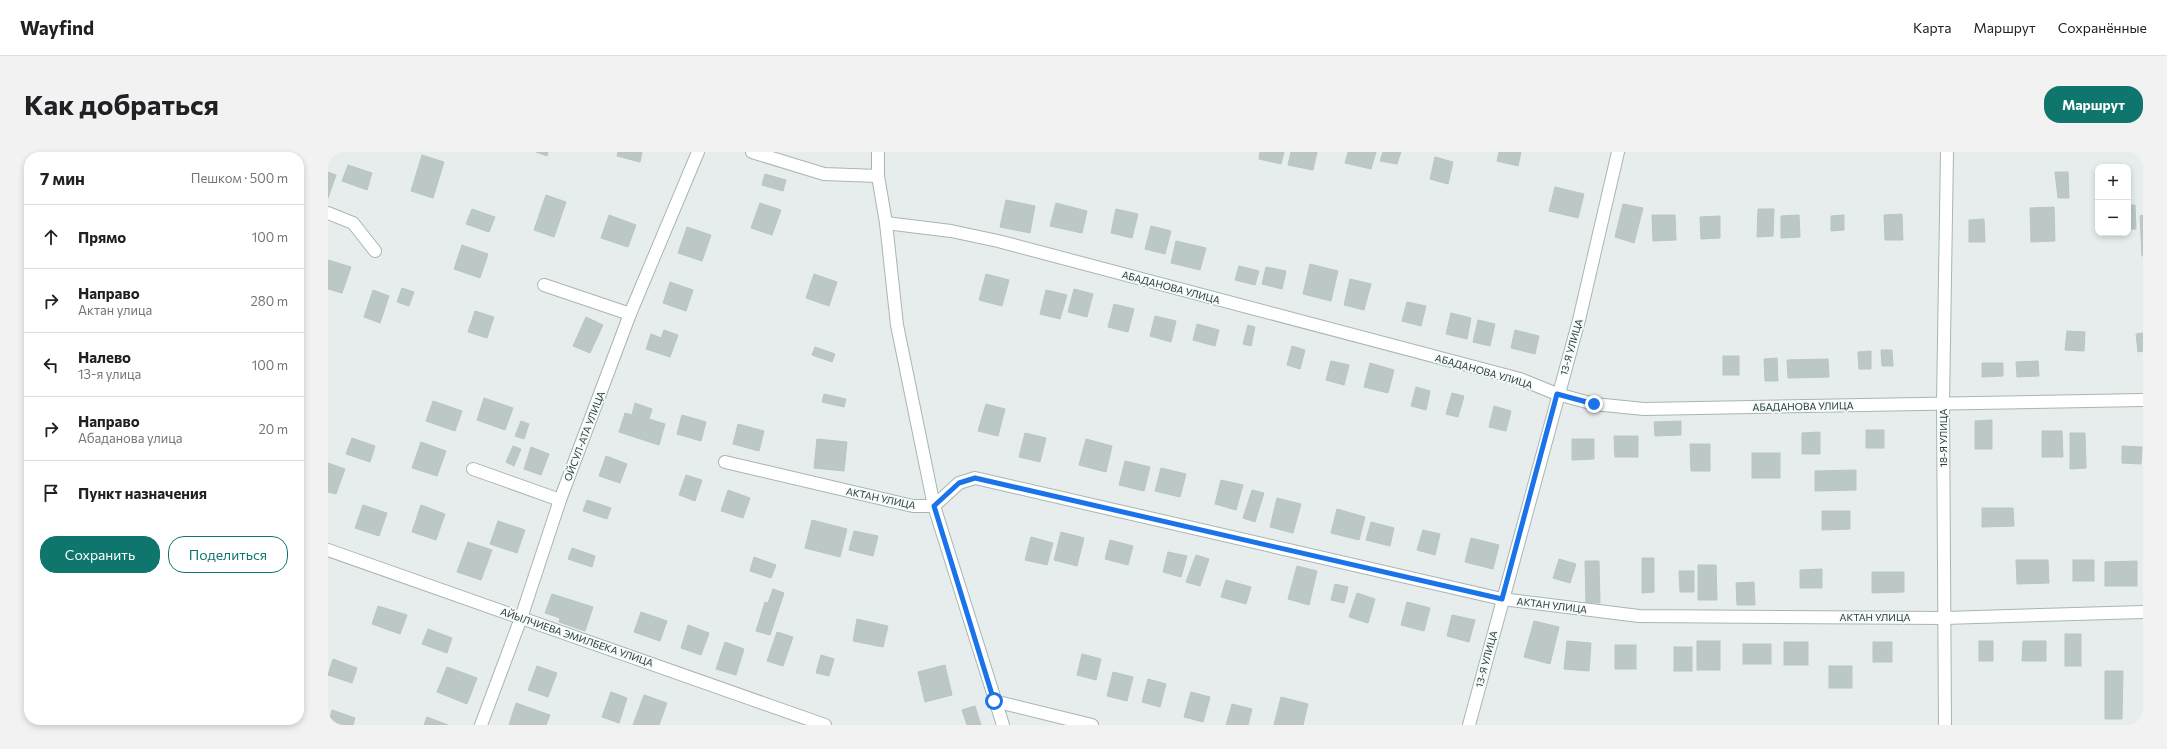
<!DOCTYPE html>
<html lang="ru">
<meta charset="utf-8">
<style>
body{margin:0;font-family:Commissioner,sans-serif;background:#f2f2f2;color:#202124}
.controls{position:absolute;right:12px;top:12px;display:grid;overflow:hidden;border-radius:8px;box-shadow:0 2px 6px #0003}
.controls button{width:36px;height:36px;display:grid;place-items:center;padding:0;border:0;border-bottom:1px solid #e0e0e0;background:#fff;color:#202124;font:20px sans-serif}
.stop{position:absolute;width:12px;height:12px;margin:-9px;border:3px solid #1a73e8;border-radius:50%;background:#fff}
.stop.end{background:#1a73e8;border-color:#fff;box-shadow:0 1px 4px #0008}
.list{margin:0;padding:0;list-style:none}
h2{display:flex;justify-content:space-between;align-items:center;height:52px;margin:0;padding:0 16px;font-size:17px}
h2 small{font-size:13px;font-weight:400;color:#757577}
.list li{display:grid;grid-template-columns:26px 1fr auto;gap:12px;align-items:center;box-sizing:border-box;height:64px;padding:0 16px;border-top:1px solid #e0e0e0}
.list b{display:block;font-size:15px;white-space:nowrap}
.list p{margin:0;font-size:13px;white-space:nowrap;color:#757577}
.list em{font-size:13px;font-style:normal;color:#757577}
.actions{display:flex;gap:8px;padding:12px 16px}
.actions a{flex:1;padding:9px 0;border:1px solid #0f766e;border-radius:16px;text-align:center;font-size:14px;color:#0f766e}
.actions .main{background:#0f766e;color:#fff}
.icon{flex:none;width:22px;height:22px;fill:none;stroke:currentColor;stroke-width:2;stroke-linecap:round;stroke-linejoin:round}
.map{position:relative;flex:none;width:1815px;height:573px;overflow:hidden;border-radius:16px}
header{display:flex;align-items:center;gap:24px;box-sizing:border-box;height:56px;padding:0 20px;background:#fff;border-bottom:1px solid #e0e0e0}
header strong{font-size:19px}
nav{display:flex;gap:22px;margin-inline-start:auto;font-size:14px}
.intro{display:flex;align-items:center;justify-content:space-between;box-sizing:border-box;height:96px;padding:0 24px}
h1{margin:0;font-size:28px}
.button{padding:10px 18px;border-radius:16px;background:#0f766e;color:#fff;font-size:14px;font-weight:700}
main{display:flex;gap:24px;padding:0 24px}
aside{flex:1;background:#fff;border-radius:16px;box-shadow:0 2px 6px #0003}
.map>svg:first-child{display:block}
.building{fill:#bbc8c6;stroke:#b9c6c4}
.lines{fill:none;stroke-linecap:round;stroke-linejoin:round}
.street-casing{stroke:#a9b5b4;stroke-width:14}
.street{stroke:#fff;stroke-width:12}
.route{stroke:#1a73e8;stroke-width:5}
.labels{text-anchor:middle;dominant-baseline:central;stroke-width:3.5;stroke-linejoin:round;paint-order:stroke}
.street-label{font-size:10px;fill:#273e3d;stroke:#f6faf9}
</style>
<header>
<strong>Wayfind</strong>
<nav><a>Карта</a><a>Маршрут</a><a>Сохранённые</a></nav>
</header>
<div class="intro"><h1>Как добраться</h1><a class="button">Маршрут</a></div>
<main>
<aside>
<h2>7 мин<small>Пешком · 500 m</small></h2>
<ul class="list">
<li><svg class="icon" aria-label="ahead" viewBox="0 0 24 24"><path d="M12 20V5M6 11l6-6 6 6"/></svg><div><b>Прямо</b></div><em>100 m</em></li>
<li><svg class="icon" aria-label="right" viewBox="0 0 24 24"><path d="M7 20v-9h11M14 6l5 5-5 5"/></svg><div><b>Направо</b><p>Актан улица</p></div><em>280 m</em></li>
<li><svg class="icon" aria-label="left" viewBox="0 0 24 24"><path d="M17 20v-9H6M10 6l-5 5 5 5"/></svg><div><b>Налево</b><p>13-я улица</p></div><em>100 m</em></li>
<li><svg class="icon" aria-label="right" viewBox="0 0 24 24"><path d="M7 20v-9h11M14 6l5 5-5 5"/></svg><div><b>Направо</b><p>Абаданова улица</p></div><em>20 m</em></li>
<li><svg class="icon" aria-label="arrive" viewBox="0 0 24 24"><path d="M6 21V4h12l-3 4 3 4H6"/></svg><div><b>Пункт назначения</b></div></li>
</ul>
<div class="actions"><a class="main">Сохранить</a><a>Поделиться</a></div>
</aside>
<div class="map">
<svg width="1815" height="573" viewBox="0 0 1815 573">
<rect width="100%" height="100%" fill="#e6edec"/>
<g class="building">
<path d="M 208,0 L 220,0 L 219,4 Z"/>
<path d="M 290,0 L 314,0 L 312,10 L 289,4 Z"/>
<path d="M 932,0 L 956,0 L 953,12 L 931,7 Z"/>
<path d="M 963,0 L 989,0 L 985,18 L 960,13 Z"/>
<path d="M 1020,0 L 1048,0 L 1043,17 L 1017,11 Z"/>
<path d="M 1055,0 L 1073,0 L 1069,12 L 1052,9 Z"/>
<path d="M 1171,0 L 1193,0 L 1190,14 L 1169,9 Z"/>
<path d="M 94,3 L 116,10 L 105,46 L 83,39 Z"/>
<path d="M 1107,5 L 1125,10 L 1120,32 L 1102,27 Z"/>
<path d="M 20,13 L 44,21 L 39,38 L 14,29 Z"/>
<path d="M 0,20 L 8,23 L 0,46 Z"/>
<path d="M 1727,20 L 1740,20 L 1741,46 L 1730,46 Z"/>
<path d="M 437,22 L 458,28 L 455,39 L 434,33 Z"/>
<path d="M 1227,35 L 1256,42 L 1250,66 L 1221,59 Z"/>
<path d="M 218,43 L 238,50 L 226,85 L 206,78 Z"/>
<path d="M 678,48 L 707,54 L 702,81 L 672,75 Z"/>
<path d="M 432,51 L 453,58 L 444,83 L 423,76 Z"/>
<path d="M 728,51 L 759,59 L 754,81 L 722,74 Z"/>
<path d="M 1295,52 L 1315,56 L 1306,91 L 1287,85 Z"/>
<path d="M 1800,53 L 1807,53 L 1808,77 L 1800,77 Z"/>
<path d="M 1768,54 L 1770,54 L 1770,79 L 1769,79 Z"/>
<path d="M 1726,55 L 1727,89 L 1703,90 L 1702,56 Z"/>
<path d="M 144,57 L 167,65 L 161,80 L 138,72 Z"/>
<path d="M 788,57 L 810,62 L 804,86 L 783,81 Z"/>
<path d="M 1430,57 L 1446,57 L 1445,84 L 1429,85 Z"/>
<path d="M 1574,62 L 1575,88 L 1557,88 L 1556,63 Z"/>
<path d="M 281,63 L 308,73 L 300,95 L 273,86 Z"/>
<path d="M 1324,63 L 1347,63 L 1348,88 L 1325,89 Z"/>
<path d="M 1471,63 L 1472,85 L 1453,86 L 1453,64 Z"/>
<path d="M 1516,63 L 1516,78 L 1503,79 L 1503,64 Z"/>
<path d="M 1815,63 L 1815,104 L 1814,104 L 1812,64 Z"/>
<path d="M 1392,64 L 1392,86 L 1373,87 L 1372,65 Z"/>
<path d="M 1656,67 L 1657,90 L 1641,90 L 1641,68 Z"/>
<path d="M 823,74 L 843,79 L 837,102 L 817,97 Z"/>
<path d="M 359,75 L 383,83 L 374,109 L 350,101 Z"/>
<path d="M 848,89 L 878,96 L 872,118 L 843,111 Z"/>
<path d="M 134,93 L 160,102 L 152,126 L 126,117 Z"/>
<path d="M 0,108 L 23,115 L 14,141 L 0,137 Z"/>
<path d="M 982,112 L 1010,119 L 1003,149 L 975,142 Z"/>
<path d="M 911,114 L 931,119 L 927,133 L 907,128 Z"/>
<path d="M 938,115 L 958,119 L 954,137 L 934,132 Z"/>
<path d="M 486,122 L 509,130 L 501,154 L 478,146 Z"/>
<path d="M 658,122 L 681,128 L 674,154 L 651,148 Z"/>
<path d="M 1022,127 L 1043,132 L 1036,158 L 1016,153 Z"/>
<path d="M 342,130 L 365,138 L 358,159 L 335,151 Z"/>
<path d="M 74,136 L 86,140 L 81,154 L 69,150 Z"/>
<path d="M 746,137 L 765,142 L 759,165 L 740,160 Z"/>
<path d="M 45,138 L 61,144 L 52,171 L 36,165 Z"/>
<path d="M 718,138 L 739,143 L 732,167 L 712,162 Z"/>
<path d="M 1079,150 L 1098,154 L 1093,174 L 1074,169 Z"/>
<path d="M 786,152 L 806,157 L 800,180 L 780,175 Z"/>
<path d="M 147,159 L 166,165 L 159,186 L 140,180 Z"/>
<path d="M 1123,161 L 1143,166 L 1139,187 L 1118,182 Z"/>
<path d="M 827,164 L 848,169 L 843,190 L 822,184 Z"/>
<path d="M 258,165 L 275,173 L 262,201 L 245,194 Z"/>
<path d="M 1150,168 L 1167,172 L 1162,194 L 1145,190 Z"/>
<path d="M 869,172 L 891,178 L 887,194 L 865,188 Z"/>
<path d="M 920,173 L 927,175 L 923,194 L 915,192 Z"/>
<path d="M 336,178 L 350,183 L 342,205 L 318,197 L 323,182 L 333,186 Z"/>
<path d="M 1187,178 L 1211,184 L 1207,202 L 1183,196 Z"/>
<path d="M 1739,179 L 1757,180 L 1756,199 L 1737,198 Z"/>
<path d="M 1815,181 L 1815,199 L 1810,200 L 1808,182 Z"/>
<path d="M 964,194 L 977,198 L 972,217 L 959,213 Z"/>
<path d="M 487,195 L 507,202 L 504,210 L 484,203 Z"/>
<path d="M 1553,198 L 1564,198 L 1565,214 L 1554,214 Z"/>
<path d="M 1543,199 L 1543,217 L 1531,217 L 1530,200 Z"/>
<rect x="1395" y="204" width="16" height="19"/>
<path d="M 1449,206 L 1450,229 L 1437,229 L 1436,207 Z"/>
<path d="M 1500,207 L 1501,225 L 1460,226 L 1459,208 Z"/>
<path d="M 1003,209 L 1021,213 L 1016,233 L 998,228 Z"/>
<path d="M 1710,209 L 1711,224 L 1689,225 L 1688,210 Z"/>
<path d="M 1042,211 L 1066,218 L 1060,241 L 1036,235 Z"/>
<path d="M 1654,211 L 1675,211 L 1675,224 L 1654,225 Z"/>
<path d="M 1088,235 L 1102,239 L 1098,258 L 1083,254 Z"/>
<path d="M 1124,241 L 1136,244 L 1130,265 L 1118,262 Z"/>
<path d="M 496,242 L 518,247 L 516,255 L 494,250 Z"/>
<path d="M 156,246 L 185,256 L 177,278 L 149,268 Z"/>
<path d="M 105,249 L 134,259 L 127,279 L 98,269 Z"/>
<path d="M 307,251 L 324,257 L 321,267 L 337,272 L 331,293 L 291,280 L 297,261 L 304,263 Z"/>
<path d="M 658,252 L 677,257 L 670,284 L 650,279 Z"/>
<path d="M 1166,254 L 1183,259 L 1178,279 L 1161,275 Z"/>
<path d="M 354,263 L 378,270 L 373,289 L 349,282 Z"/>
<path d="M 1664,268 L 1664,297 L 1647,297 L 1647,269 Z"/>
<path d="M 193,269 L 201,272 L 196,287 L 187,284 Z"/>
<path d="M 1353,269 L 1353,283 L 1327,284 L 1326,270 Z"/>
<path d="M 410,272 L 436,279 L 431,299 L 405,292 Z"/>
<rect x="1538" y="278" width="18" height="18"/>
<path d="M 1714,279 L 1734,279 L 1735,305 L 1714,305 Z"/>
<path d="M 1492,280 L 1492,302 L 1474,302 L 1474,281 Z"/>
<path d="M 697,281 L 718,286 L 712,310 L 691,305 Z"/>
<path d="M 1742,281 L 1757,281 L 1758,316 L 1742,317 Z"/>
<path d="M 1286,284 L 1310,284 L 1310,305 L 1287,305 Z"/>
<path d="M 24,286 L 47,294 L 42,310 L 18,302 Z"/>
<path d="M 489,287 L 519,290 L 516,319 L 486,316 Z"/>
<path d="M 758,287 L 784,294 L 778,320 L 751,313 Z"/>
<path d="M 1244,287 L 1266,287 L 1266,307 L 1244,308 Z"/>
<path d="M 93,290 L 118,299 L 109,324 L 84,316 Z"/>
<path d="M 1362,292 L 1382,292 L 1382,319 L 1363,319 Z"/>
<path d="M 185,294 L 193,297 L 186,314 L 178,310 Z"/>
<path d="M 1794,294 L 1814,295 L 1813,312 L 1794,311 Z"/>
<path d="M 203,295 L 221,302 L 213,323 L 196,317 Z"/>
<rect x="1424" y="301" width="28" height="25"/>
<path d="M 278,304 L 299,312 L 292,331 L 271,324 Z"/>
<path d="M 797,309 L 822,315 L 816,339 L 791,333 Z"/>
<path d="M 0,311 L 17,317 L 8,342 L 0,340 Z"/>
<path d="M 833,316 L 858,322 L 852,345 L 827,339 Z"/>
<path d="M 1528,318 L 1528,338 L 1487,339 L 1487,319 Z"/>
<path d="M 358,323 L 374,328 L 367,349 L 351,343 Z"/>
<path d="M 893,328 L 915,333 L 908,358 L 887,352 Z"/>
<path d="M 400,338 L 422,346 L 415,366 L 393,359 Z"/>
<path d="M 924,338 L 936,341 L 927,370 L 915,366 Z"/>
<path d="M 949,346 L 973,352 L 965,381 L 942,375 Z"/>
<path d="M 259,348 L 283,356 L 279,367 L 255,359 Z"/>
<path d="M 35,353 L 59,361 L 51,384 L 27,376 Z"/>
<path d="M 93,353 L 117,362 L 108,388 L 84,380 Z"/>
<path d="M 1654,356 L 1685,356 L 1686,374 L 1654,375 Z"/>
<path d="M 1009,357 L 1037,365 L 1031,388 L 1003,381 Z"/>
<path d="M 1494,359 L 1522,359 L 1522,377 L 1494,378 Z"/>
<path d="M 484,368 L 519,377 L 512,405 L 477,396 Z"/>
<path d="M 170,369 L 197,378 L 189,401 L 162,392 Z"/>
<path d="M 1043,370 L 1066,376 L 1062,394 L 1038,388 Z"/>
<path d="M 1095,378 L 1112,382 L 1107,403 L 1089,398 Z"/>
<path d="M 526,379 L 550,384 L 545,404 L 521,398 Z"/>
<path d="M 733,380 L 756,386 L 749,414 L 726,408 Z"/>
<path d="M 703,385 L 725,391 L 719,413 L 697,408 Z"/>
<path d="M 1143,386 L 1171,393 L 1165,417 L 1137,410 Z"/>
<path d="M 782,388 L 805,394 L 800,413 L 777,407 Z"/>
<path d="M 140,390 L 164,398 L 153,428 L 129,420 Z"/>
<path d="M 244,396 L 267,404 L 264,415 L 240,407 Z"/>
<path d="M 840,400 L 859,404 L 853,425 L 835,420 Z"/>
<path d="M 868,403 L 881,407 L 872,434 L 858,430 Z"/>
<path d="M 426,405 L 448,413 L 443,426 L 422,419 Z"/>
<path d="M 1314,406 L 1326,406 L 1326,440 L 1314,441 Z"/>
<path d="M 1231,407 L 1248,412 L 1242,431 L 1225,426 Z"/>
<path d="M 1688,408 L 1720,408 L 1721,431 L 1689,432 Z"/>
<rect x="1745" y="408" width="21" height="21"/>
<path d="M 1257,409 L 1271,409 L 1272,451 L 1258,451 Z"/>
<path d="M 1809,409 L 1809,434 L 1777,434 L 1777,410 Z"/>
<path d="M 1370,413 L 1388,413 L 1389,448 L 1370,448 Z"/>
<path d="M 969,414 L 989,419 L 981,453 L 960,447 Z"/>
<path d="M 1494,417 L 1494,436 L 1472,436 L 1472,418 Z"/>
<path d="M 1351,419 L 1366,419 L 1366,440 L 1352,440 Z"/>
<path d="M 1544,420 L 1576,420 L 1576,440 L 1544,441 Z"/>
<path d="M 898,428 L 923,435 L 918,452 L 893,445 Z"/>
<path d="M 1426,430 L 1427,453 L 1409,453 L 1408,431 Z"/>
<path d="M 1007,432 L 1020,435 L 1016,451 L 1003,448 Z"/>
<path d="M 445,437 L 456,441 L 442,483 L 428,479 L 437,450 L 440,451 Z"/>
<path d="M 1029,441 L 1047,447 L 1040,471 L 1021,465 Z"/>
<path d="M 224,442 L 265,455 L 257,479 L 231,470 L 232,466 L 217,461 Z"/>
<path d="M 1079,450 L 1102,456 L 1096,479 L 1073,473 Z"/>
<path d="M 50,454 L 79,463 L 72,482 L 44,472 Z"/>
<path d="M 313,460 L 339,469 L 332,489 L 306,480 Z"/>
<path d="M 1124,463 L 1147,468 L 1141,490 L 1119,484 Z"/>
<path d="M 529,467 L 560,474 L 555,495 L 525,489 Z"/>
<path d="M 1206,469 L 1231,475 L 1222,512 L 1196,505 Z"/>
<path d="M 360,473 L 381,481 L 373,503 L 353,496 Z"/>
<path d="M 100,477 L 124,486 L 119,501 L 94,492 Z"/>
<path d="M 449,480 L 465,485 L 455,514 L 439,509 Z"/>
<rect x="1737" y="482" width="16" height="32"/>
<path d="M 1239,489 L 1263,491 L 1261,519 L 1236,517 Z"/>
<rect x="1369" y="489" width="23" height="29"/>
<rect x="1651" y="489" width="14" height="20"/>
<path d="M 1695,489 L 1718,489 L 1718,509 L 1694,509 Z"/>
<path d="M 397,490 L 416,497 L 408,523 L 388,517 Z"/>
<rect x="1456" y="490" width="24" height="23"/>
<rect x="1545" y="490" width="19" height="20"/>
<rect x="1415" y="492" width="28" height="20"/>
<rect x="1287" y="493" width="21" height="24"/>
<rect x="1346" y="495" width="18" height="24"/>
<path d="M 754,502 L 773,507 L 768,528 L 749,523 Z"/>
<path d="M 493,503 L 506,507 L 501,524 L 488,521 Z"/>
<path d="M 5,507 L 29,516 L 24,531 L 0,523 Z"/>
<path d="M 617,513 L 624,543 L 597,550 L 590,520 Z"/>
<path d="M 209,514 L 229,521 L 220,545 L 200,538 Z"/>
<rect x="1501" y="514" width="23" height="22"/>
<path d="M 119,515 L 149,526 L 139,552 L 109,540 Z"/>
<path d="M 1777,519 L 1795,519 L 1794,567 L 1777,567 Z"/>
<path d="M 785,520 L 805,525 L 799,549 L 779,544 Z"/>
<path d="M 820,527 L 838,532 L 832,555 L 814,550 Z"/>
<path d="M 283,540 L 299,546 L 291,571 L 274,565 Z"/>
<path d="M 863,540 L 882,545 L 875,570 L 856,565 Z"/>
<path d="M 316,543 L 339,551 L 331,573 L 305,573 Z"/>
<path d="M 953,545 L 980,552 L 975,573 L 946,573 Z"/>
<path d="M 188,551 L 222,563 L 218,573 L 181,573 Z"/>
<path d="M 904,552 L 924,557 L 920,573 L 898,573 Z"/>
<path d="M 647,554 L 653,573 L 639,573 L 634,558 Z"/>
<path d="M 4,558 L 27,566 L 25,573 L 0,573 Z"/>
<path d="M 99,565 L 120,573 L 96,573 Z"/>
</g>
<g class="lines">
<defs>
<g id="street">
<path d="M 424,0 L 496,22 L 550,24"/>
<path d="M 550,0 L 550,24 L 558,71 L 569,173 L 606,354 L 675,573"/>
<path d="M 0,61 L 25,71 L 47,99"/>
<path d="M 558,71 L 623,79 L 670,89 L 1192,227 L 1229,242 L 1266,252 L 1316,257 L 1815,248"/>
<path d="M 216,133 L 302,162"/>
<path d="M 397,310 L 585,354 L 606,354 L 631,331 L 647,326 L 1174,447 L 1311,464 L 1616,466 L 1815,460"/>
<path d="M 145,317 L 232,348"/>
<path d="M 0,398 L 497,573"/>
<path d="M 666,549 L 764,573"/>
<path d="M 153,573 L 193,466 L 232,348 L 302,162 L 370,0"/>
<path d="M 1141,573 L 1251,168 L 1290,0"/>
<path d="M 1617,573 L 1615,251 L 1619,0"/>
</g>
</defs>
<use href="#street" class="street-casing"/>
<use href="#street" class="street"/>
</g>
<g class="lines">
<path class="route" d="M 666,549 L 606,354 L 631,331 L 647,326 L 1174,447 L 1229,242 L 1266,252"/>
</g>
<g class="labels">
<g class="street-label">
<text transform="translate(843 135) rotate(15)">АБАДАНОВА УЛИЦА</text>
<text transform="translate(1243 195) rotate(-74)">13-Я УЛИЦА</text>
<text transform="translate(1156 219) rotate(16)">АБАДАНОВА УЛИЦА</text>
<text transform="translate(1475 254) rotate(-1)">АБАДАНОВА УЛИЦА</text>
<text transform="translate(256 284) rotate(-69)">ОЙСУЛ-АТА УЛИЦА</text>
<text transform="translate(1615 286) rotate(-90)">18-Я УЛИЦА</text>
<text transform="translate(553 346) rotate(12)">АКТАН УЛИЦА</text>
<text transform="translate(1224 453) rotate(7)">АКТАН УЛИЦА</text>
<text x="1547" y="465">АКТАН УЛИЦА</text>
<text transform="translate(249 485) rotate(19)">АЙЫЛЧИЕВА ЭМИЛБЕКА УЛИЦА</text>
<text transform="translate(1158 507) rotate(-75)">13-Я УЛИЦА</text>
</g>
</g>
</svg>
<div class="controls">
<button>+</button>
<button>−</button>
</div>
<div class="stop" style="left:666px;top:549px"></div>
<div class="stop end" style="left:1266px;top:252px"></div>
</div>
</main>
